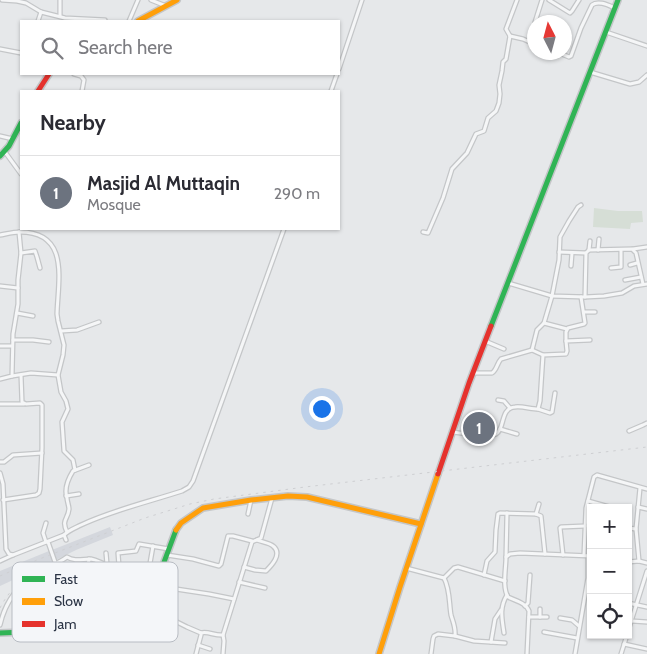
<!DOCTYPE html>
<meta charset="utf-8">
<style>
body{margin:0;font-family:Cabin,sans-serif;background:#f2f2f3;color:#2b2b33}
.controls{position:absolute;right:15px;bottom:15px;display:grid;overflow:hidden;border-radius:0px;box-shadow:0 1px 4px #0004}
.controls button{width:45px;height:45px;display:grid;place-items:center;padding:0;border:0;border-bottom:1px solid #e1e1e2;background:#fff;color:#2b2b33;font:25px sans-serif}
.compass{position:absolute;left:527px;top:15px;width:45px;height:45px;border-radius:50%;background:#fff;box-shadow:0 1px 4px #0004;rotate:354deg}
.you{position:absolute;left:321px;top:408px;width:18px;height:18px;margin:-12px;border:4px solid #fff;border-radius:50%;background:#1a73e8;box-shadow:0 0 0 8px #1a73e833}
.badge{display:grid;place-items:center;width:32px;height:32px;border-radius:50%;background:#6c737f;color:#fff;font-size:16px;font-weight:700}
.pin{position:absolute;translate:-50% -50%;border:2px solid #fff;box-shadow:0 1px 5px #0006}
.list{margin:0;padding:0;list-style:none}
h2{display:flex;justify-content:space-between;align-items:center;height:65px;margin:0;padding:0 20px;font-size:21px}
h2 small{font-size:16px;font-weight:400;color:#7c7c81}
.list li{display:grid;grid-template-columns:32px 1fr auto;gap:15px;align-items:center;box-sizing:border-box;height:75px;padding:0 20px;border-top:1px solid #e1e1e2}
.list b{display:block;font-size:19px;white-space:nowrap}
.list p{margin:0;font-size:16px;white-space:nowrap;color:#7c7c81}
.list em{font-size:16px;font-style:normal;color:#7c7c81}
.icon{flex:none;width:28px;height:28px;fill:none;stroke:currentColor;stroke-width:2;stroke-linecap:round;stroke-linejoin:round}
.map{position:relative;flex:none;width:647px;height:654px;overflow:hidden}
.search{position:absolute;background:#fff;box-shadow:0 1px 4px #0004;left:20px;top:20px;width:320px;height:55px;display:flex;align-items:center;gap:12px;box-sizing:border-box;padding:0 18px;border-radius:0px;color:#7c7c81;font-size:19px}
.panel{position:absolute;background:#fff;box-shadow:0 1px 4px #0004;left:20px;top:90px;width:320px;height:140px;border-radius:0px}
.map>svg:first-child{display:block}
.built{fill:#d4d7dd}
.green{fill:#d6ded6}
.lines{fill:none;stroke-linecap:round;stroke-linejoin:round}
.street-casing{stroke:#c4c6c8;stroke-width:5.5}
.fast-casing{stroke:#c4c6c8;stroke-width:8}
.slow-casing{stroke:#c4c6c8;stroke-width:8}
.jam-casing{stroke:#c4c6c8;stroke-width:8}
.street{stroke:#f5f6f7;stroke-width:3}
.fast{stroke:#30b455;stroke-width:5}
.slow{stroke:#ff9f0a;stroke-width:5}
.jam{stroke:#e5322d;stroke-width:5}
.rail{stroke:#cecfd2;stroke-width:1;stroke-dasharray:2.5 5;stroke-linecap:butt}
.key{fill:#f4f6f9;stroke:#b8bcc3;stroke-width:1}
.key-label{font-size:14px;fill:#2b3445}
</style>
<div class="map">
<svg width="647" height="654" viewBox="0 0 647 654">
<rect width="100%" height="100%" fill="#e6e8ea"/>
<g class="built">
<path d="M 110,527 L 113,535 L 76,550 L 56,560 L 52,550 Z"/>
<path d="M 49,551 L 54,561 L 0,586 L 0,571 Z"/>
</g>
<path class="green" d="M 594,208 L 618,211 L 642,211 L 643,222 L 631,223 L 630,229 L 593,227 Z"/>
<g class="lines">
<defs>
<g id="street">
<path d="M 2,0 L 17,1 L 26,3 L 41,12 L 65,18 L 105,20"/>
<path d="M 151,0 L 166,6"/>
<path d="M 549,0 L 570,13 L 572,11 L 579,0"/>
<path d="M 60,16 L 60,0"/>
<path d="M 38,21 L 41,12"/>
<path d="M 129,21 L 138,0"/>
<path d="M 535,22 L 542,0"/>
<path d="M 606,32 L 647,46"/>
<path d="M 510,36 L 506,29 L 517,0"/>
<path d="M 510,36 L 523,39 L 534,44"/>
<path d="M 0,49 L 21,53"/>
<path d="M 557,52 L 569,57 L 571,56 L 581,28 L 592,5 C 598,0 608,5 615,8"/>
<path d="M 339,69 L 362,0"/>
<path d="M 590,72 L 630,84 L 639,82 L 647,75"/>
<path d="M 74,74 L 81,76 L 84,80 L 82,91"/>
<path d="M 331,91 L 337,74"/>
<path d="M 0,136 L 13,139"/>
<path d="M 5,152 L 21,174"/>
<path d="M 423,232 L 428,233 L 443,198 L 452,169 L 467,153 L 476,134 L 484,131 L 488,118 L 496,111 L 499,103 L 500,94 L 499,85 L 502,71 L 503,62 L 506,59 L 510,36"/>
<path d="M 0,235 C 6,234 13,232 20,232 C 70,232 58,280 57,314 L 58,321 L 64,345 L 63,355 L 58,375 L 61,392 L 66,401 L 68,409 L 62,422 L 64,451 L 73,460 L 75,470"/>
<path d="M 633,249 L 647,247"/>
<path d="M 589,250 L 590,241"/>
<path d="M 598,250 L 599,239"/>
<path d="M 559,252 L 586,253"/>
<path d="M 21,253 L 35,251 L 37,257 L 40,268"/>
<path d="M 630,265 L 637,263"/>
<path d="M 571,266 L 572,253"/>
<path d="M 611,268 L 621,267 L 621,250"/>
<path d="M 625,280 L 641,277"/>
<path d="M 508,283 L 552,296 L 585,297 L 604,296 L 622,293 L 634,286 L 647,284"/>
<path d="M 0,286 L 18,288"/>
<path d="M 585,297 L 586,253 L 589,250 L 632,249 L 636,253 L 643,284"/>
<path d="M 584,312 L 595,312"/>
<path d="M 17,313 L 33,316"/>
<path d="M 544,323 L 567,329"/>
<path d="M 61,331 L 77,330 L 99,322"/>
<path d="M 13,340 L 33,340 L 49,342"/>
<path d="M 485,341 L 504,349"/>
<path d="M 566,341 L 566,332 L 568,328 L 584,324 L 585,323 L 581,297"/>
<path d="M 0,346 L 12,346"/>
<path d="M 532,350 L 537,330 L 544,323 L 552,296 L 559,260 L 560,237 L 569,221 L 578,207 L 581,205"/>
<path d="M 473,373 L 492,373 C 497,370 497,363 501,359 L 532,350 L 543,355"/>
<path d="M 12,376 L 31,373 L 58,375"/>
<path d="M 0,379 L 12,376 L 13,334 L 18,304 L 18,280 L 21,253 L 19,232"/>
<path d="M 498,400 L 504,401 L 510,408"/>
<path d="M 0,404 L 24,404"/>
<path d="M 538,409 L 550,413 L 552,412 L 555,393"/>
<path d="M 500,429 L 517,434"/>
<path d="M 629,431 L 643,425 L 647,423"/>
<path d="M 452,432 C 461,433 489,438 496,434 C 505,429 500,408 515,407 C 522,406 531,409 538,409 L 540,401 L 543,355 L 566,354 L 567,351 L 566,341 L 590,340"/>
<path d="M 0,462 L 4,462 L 13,455 L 42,453"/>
<path d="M 0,473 L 3,484 L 6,549 L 9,554 L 13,555"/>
<path d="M 66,496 L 79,494"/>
<path d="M 3,500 L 36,495 L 39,493 L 40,489 L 42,448 L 42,405 L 40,403 L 26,404 L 22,402 L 21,375"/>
<path d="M 588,501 L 613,508"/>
<path d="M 539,504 L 536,514 L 541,516 L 545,554"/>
<path d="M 638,507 L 647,509"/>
<path d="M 248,514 L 251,500"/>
<path d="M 586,522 L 591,523"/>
<path d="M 628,528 L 636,529"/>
<path d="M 67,532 C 61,519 68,520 69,509 C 69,506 67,501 67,498 C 64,489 68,479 73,471 L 89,465"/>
<path d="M 64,535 L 66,540"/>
<path d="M 46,542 L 43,533 L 46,523"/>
<path d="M 48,542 L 55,562 L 54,564"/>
<path d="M 106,553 L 107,564"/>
<path d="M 167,555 L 193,559 L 219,566 L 221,564 L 228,536 L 233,536 L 252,541"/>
<path d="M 563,555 L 560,528 L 561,527 L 585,526"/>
<path d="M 584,555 L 586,508 L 594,477 L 597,475 L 647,489"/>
<path d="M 506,557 L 507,513"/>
<path d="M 0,561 L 13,555 L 64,535 C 69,530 75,528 81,525 C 113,510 148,502 182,491 L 189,487 L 193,481 L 284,229"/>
<path d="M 639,561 L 636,529 L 640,488"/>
<path d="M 628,562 L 639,561 L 647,563"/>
<path d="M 244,567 L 255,570 L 266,571 C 271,566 283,554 273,546 C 270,543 262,542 257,540"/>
<path d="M 406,568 L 444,578 L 454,568 L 458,567 L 505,581"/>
<path d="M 484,575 L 487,561 L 495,552 L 496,530 L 498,514 L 500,513 L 536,514"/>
<path d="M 239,582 L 265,588"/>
<path d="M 144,584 L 149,569 L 153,546"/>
<path d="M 156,586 L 209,594 L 234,599"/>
<path d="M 628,603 L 647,607"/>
<path d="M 525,606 L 528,603 L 530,575"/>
<path d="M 147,607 L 187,627 L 201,633 L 201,635 L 196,654"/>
<path d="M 529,617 L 547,617"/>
<path d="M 540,617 L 540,609"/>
<path d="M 96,618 L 102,567"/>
<path d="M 560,618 L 572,620 L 579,626"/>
<path d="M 80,621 L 89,559"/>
<path d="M 632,621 L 647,622"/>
<path d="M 0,625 C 5,602 19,583 39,572 C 48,567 59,563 67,557 C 75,562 82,559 91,559 C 97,560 101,563 107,565 C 110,566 115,566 119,566 L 118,553 L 136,551 L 139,544 L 169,549"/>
<path d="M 153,631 L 161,615"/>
<path d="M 628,631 L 647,571"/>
<path d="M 544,632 L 577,638"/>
<path d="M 201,633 C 208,631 215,636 223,635 L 252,542 L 261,538 L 272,498"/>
<path d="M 504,633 C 502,619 499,608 507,595"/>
<path d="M 223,635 L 224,641 L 223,654"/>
<path d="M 455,636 L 474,641 L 505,643"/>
<path d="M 491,642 L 495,619 L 501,610"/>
<path d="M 624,644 L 647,649"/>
<path d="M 198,645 L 210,649"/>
<path d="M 431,654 L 433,639 L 434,636 L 438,634 L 455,636 C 456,628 453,622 451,615 C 449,603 450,589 444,578"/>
<path d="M 527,654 L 529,611 C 526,603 516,601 508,597 C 502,587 506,569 506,557 L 510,554 L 520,553 L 591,556"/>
<path d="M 575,654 L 588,578 L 588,555"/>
<path d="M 621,654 L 627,635"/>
</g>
<g id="fast">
<path d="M 0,156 L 9,146 L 21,123"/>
<path d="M 491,326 L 618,0"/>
<path d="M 0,633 L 24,632 L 49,623 L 80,621 L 135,614 L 145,609 L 151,597 L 176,530"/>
</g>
<g id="slow">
<path d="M 138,21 L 177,0"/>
<path d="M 176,530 L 181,523 L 203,508 L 251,500 L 288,496 L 307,497 L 421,524"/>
<path d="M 379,654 L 400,587 L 438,474"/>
</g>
<g id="jam">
<path d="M 38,91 L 49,74"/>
<path d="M 438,474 L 469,383 L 491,326"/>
</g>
</defs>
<use href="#street" class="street-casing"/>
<use href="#fast" class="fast-casing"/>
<use href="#slow" class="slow-casing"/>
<use href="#jam" class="jam-casing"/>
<use href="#street" class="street"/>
<use href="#fast" class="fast"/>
<use href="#slow" class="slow"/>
<use href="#jam" class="jam"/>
<g class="rail">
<path d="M 0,576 L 37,560 L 145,518 L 190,504 L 214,499 L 305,487 L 647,447"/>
<path d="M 0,608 C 9,590 23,578 40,567"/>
</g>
</g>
<rect x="12" y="562" width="166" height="80" rx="8" class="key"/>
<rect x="22" y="576" width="23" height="6" fill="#30b455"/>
<rect x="22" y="598" width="23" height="7" fill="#ff9f0a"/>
<rect x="22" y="621" width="23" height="6" fill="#e5322d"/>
<g class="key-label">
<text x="54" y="584">Fast</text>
<text x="54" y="606">Slow</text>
<text x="54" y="629">Jam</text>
</g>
</svg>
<div class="controls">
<button>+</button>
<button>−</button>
<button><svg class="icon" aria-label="locate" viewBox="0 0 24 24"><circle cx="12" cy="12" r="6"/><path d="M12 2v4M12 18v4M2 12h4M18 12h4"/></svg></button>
</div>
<svg class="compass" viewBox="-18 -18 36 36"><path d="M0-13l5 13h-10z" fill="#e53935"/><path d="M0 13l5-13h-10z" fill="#7c7c81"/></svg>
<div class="you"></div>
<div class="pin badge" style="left:479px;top:428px">1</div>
<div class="search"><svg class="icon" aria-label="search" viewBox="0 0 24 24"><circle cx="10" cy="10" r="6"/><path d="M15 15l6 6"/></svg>Search here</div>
<section class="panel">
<h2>Nearby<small></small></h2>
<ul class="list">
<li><span class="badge">1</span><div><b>Masjid Al Muttaqin</b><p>Mosque</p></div><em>290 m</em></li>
</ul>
</section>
</div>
